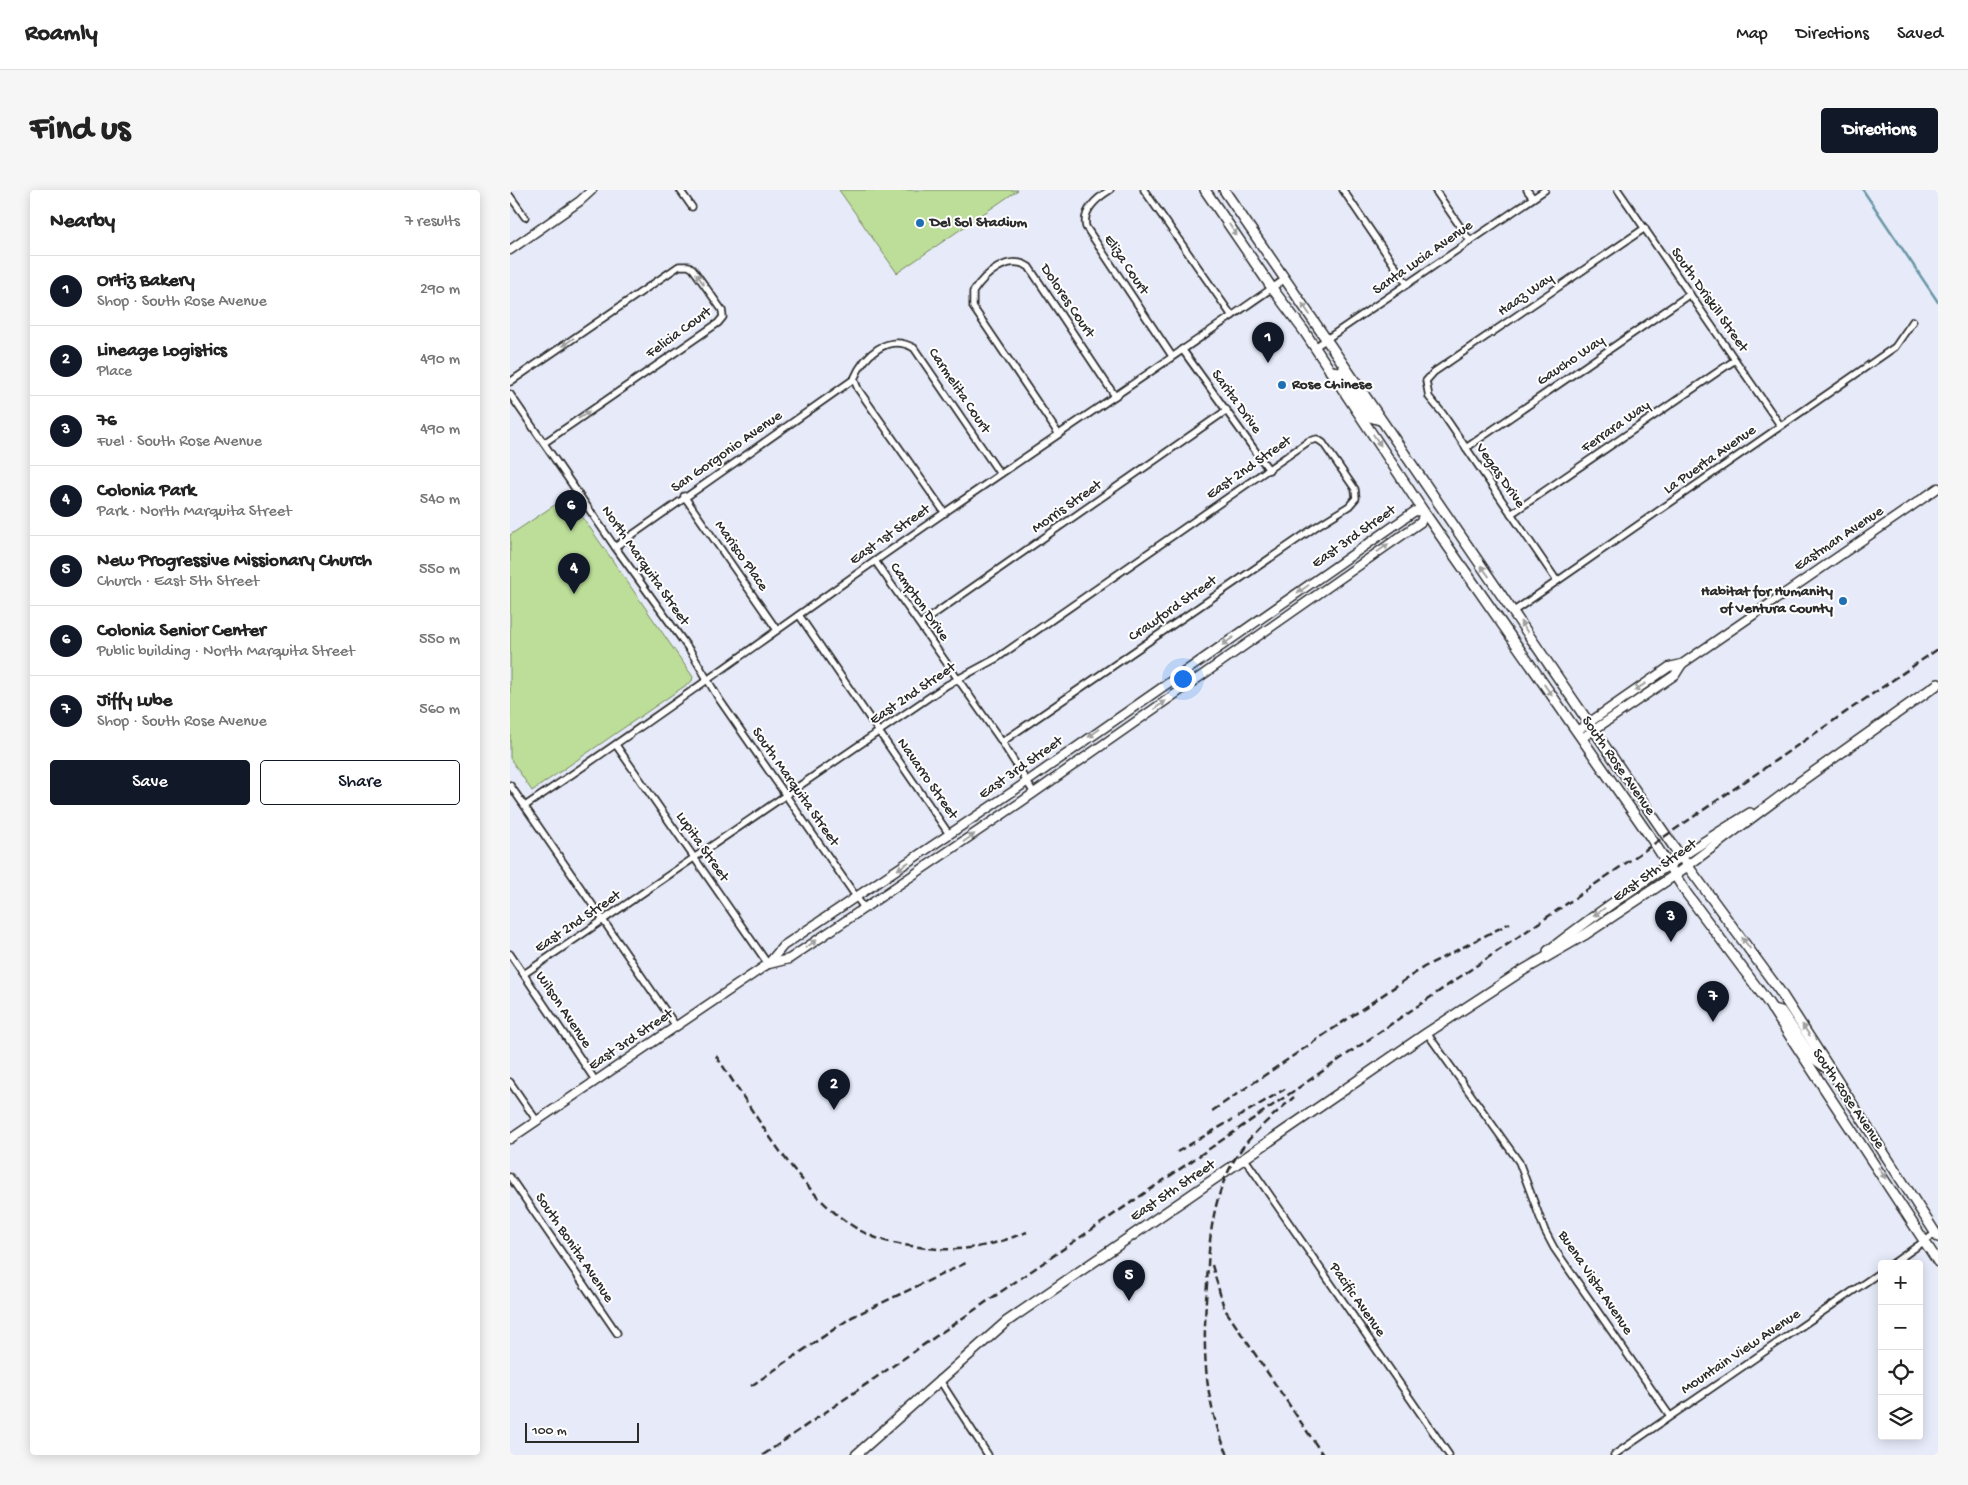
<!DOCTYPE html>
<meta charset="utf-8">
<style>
body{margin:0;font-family:"Gochi Hand",sans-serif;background:#f6f6f6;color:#222}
.controls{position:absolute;right:15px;bottom:15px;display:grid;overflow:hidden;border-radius:5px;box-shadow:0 2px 12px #0003}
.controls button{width:45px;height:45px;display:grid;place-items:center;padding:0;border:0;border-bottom:1px solid #e0e0e0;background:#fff;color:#222;font:25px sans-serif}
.scale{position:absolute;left:15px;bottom:12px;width:114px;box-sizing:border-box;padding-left:5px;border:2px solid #2b2b2b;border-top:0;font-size:14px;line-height:18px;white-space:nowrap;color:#2b2b2b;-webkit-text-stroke:4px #fff;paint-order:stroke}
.you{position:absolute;left:672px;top:488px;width:18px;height:18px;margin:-12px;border:4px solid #fff;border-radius:50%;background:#1a73e8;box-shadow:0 0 0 8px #1a73e833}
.badge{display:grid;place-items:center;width:32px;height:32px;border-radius:50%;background:#111827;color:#fff;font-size:16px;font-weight:700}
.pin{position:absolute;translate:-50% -41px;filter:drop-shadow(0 1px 2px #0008)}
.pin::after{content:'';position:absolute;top:26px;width:18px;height:15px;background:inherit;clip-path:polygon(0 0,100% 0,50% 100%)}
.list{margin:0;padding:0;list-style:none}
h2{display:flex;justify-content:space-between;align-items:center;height:65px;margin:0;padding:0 20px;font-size:21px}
h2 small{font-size:16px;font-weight:400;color:#767676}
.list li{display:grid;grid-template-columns:32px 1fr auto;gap:15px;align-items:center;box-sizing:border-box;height:70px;padding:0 20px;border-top:1px solid #e0e0e0}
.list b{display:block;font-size:19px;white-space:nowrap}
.list p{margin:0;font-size:16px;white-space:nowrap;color:#767676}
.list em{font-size:16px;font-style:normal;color:#767676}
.actions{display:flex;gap:10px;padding:15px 20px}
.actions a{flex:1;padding:11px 0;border:1px solid #111827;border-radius:5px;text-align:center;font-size:18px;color:#111827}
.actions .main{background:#111827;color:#fff}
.icon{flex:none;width:28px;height:28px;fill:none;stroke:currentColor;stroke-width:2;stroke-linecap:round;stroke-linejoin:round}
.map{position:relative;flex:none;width:1428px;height:1265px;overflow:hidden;border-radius:5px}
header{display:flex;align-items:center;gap:30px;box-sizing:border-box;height:70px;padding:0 25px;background:#fff;border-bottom:1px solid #e0e0e0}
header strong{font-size:24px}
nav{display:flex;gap:28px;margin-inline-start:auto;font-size:18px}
.intro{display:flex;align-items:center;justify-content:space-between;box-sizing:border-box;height:120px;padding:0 30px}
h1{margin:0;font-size:35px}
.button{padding:12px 22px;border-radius:5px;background:#111827;color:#fff;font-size:18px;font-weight:700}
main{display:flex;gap:30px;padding:0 30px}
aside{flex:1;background:#fff;border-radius:5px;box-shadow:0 2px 12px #0003}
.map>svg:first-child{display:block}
.green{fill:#bcde98;stroke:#748462}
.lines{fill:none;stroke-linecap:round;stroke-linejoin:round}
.stream{stroke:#6a96a5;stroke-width:2.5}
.minor-casing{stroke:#2b2b2b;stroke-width:9}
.tertiary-casing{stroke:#2b2b2b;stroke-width:11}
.secondary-casing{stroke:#2b2b2b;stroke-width:12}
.minor{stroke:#fff;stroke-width:5.5}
.tertiary{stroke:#fff;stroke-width:8}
.secondary{stroke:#fff;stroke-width:9}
.rail{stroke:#2b2b2b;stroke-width:2.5;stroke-dasharray:8 4;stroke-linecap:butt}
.oneway{fill:#a0a0a0}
.poi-dot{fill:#1f6fb2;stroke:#fff;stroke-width:2}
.labels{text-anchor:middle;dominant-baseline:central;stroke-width:4;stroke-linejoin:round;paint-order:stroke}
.poi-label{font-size:15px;font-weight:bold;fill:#2b2b2b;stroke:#fff;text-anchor:start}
.street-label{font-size:15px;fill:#2b2b2b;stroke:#fff}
</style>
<header>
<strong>Roamly</strong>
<nav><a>Map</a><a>Directions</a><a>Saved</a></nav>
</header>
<div class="intro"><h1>Find us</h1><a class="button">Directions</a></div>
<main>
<aside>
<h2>Nearby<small>7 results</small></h2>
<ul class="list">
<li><span class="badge">1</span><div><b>Ortiz Bakery</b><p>Shop · South Rose Avenue</p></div><em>290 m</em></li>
<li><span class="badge">2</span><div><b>Lineage Logistics</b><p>Place</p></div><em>490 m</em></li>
<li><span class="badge">3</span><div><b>76</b><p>Fuel · South Rose Avenue</p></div><em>490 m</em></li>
<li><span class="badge">4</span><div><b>Colonia Park</b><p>Park · North Marquita Street</p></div><em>540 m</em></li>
<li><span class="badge">5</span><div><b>New Progressive Missionary Church</b><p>Church · East 5th Street</p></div><em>550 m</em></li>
<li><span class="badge">6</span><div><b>Colonia Senior Center</b><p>Public building · North Marquita Street</p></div><em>550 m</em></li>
<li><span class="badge">7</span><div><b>Jiffy Lube</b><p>Shop · South Rose Avenue</p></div><em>560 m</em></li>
</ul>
<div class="actions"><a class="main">Save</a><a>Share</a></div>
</aside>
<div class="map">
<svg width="1428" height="1265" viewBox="0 0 1428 1265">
<rect width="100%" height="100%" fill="#e7ebf9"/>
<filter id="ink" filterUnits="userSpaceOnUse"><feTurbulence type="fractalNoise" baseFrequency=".02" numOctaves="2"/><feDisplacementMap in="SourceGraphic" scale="10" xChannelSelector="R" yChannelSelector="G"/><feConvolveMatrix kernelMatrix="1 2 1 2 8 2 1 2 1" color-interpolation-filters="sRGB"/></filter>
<g filter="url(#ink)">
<g class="green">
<path d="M 329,0 L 508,0 L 387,83 Z"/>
<path d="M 58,306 L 183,487 L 182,491 L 22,601 L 0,568 L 0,345 Z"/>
</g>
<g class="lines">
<path class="stream" d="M 1353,0 L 1428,112"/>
<defs>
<g id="minor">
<path d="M 170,0 L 182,17"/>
<path d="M 600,0 C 587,8 572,21 576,37 L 662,166"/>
<path d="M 634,0 L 722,126"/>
<path d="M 833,0 L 897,94"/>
<path d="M 925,0 L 960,51"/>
<path d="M 1017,0 L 1023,8"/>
<path d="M 1108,0 L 1270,235"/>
<path d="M 0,6 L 15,27"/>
<path d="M 805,157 L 1035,0"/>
<path d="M 672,159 L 759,280"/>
<path d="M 0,192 L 169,76 L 179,76 L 183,79 L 212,120 L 213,127 L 208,133 L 34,253"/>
<path d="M 0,204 L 105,357 L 181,462 L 209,509 L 354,718"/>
<path d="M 548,243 L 463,117 L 463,102 C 474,85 498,63 519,77 L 605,206"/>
<path d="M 956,258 L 1180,104"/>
<path d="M 174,306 L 267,440"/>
<path d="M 435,323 L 348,199 L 344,189 C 354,165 378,143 404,158 L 490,284"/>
<path d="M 1001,324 L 1225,170"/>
<path d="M 105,357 L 344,189"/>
<path d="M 365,371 L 492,552 L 524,603"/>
<path d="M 1047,391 L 933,224 L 919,207 L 916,191 L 924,182 L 1135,38"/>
<path d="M 1004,421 L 1385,157 L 1403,131"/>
<path d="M 289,425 L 439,644"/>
<path d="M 410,434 L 717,220"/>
<path d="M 106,555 L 258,774"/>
<path d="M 0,595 L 166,836"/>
<path d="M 15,616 C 122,545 226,469 331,395 C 477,291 628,192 775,89"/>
<path d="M 0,764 L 85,890"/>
<path d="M 14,784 L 437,495 L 487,468 L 799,251 L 807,249 L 813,253 L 845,299 L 846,308 L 839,316 L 807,336 L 492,552"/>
<path d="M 917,843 L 1009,972 L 1035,1041 L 1044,1058 L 1160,1226"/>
<path d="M 0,892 L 27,931"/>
<path d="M 735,969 L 939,1265"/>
<path d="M 0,987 L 107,1143"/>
<path d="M 1382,1074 L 1426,1043"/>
<path d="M 429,1189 L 478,1265"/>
<path d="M 1104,1265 L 1372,1081"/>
</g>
<g id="tertiary">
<path d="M 0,60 L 70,11 L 82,0"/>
<path d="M 1067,541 L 1159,477 L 1172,474"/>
<path d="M 1072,548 L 1165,485 L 1172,474 L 1428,298"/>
<path d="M 259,774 L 279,769 L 511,612 L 911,332 L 914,322"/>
<path d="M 0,949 L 258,774 L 273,756 L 505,600 L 905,321 L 914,322"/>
</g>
<g id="secondary">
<path d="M 695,0 L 762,98 L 794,141 L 914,322 L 1141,648 L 1177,704 L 1257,811 L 1428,1072"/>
<path d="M 714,0 L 1166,660 L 1269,800 L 1428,1047"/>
<path d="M 820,181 L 830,182 L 860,227 L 870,230"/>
<path d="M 1038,761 C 1102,711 1170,666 1240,623"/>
<path d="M 1262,819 L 1271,821 L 1302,867 L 1319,880"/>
<path d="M 346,1265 L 496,1132 L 917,843 L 1012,781 L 1076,744 L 1165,685 L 1287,594 L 1428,494"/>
</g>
</defs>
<use href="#minor" class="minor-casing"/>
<use href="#tertiary" class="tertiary-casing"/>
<use href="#secondary" class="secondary-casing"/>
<use href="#minor" class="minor"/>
<use href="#tertiary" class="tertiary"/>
<use href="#secondary" class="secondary"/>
<g class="rail">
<path d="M 206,866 C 245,922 291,1008 351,1041 C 369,1051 389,1055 409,1057 C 451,1063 478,1057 517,1042"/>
<path d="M 702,921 L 914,777 L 1000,733"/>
<path d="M 728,927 L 775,899"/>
<path d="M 667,962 L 722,930"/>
<path d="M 702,1075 L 714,1118 L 813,1265"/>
<path d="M 241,1196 L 342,1127 L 458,1072"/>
<path d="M 253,1265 L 1428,459"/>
<path d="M 718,1265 C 692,1208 693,1155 697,1094 C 699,1049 702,1007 726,967 C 741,943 764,925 784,907"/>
</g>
</g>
<defs><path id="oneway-solid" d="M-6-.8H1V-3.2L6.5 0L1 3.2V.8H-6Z" transform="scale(1.25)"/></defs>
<g class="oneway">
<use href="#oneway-solid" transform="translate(723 40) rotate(56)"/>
<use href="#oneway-solid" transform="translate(190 89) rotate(-125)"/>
<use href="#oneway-solid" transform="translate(796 119) rotate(-124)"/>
<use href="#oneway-solid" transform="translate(58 152) rotate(145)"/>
<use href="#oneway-solid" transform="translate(74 225) rotate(-34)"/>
<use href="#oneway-solid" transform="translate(867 250) rotate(56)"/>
<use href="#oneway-solid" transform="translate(873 358) rotate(-35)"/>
<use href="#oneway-solid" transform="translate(975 381) rotate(-126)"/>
<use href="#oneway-solid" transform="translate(793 399) rotate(145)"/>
<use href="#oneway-solid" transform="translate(1014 437) rotate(-123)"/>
<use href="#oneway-solid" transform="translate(718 451) rotate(145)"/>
<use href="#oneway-solid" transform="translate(1130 497) rotate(146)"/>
<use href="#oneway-solid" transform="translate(1038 500) rotate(55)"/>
<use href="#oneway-solid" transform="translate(650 515) rotate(-35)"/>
<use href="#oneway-solid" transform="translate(584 543) rotate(145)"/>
<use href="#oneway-solid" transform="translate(459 648) rotate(-35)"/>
<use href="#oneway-solid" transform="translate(393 676) rotate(146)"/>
<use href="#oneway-solid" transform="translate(1089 722) rotate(145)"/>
<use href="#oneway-solid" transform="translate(1236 753) rotate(-126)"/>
<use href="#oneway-solid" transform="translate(301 754) rotate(-35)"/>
<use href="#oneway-solid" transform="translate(1296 840) rotate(-123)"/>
<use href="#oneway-solid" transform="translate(1372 983) rotate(57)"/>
</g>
</g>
<g class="poi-dot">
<circle cx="410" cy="33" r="5"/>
<circle cx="772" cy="195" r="5"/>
<circle cx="1333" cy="411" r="5"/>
</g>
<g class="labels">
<g class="poi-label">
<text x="420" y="33">Del Sol Stadium</text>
<text x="782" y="195">Rose Chinese</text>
<text x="1323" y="402" text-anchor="end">Habitat for Humanity<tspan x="1323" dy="17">of Ventura County</tspan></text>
</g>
<g class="street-label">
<text transform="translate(913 68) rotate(-35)">Santa Lucia Avenue</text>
<text transform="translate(616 75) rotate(56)">Eliza Court</text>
<text transform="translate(1016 105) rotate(-35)">Haaz Way</text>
<text transform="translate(1199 110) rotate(55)">South Driskill Street</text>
<text transform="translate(557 111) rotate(56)">Dolores Court</text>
<text transform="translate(169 143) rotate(-36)">Felicia Court</text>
<text transform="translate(1061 171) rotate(-34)">Gaucho Way</text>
<text transform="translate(449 201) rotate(56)">Carmelita Court</text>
<text transform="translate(726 212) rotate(54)">Sarita Drive</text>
<text transform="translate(1106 237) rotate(-35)">Ferrara Way</text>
<text transform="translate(217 262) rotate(-35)">San Gorgonio Avenue</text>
<text transform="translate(1200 270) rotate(-35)">La Puerta Avenue</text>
<text transform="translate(739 278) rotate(-35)">East 2nd Street</text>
<text transform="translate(990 286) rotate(55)">Vegas Drive</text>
<text transform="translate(557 317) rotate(-35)">Morris Street</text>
<text transform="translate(380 345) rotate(-35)">East 1st Street</text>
<text transform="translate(844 347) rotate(-35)">East 3rd Street</text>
<text transform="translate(1329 349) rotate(-34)">Eastman Avenue</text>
<text transform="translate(231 366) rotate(55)">Marisco Place</text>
<text transform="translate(135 376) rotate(55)">North Marquita Street</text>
<text transform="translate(409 412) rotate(55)">Campton Drive</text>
<text transform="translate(663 419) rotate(-35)">Crawford Street</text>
<text transform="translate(403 504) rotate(-34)">East 2nd Street</text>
<text transform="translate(1108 576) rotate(55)">South Rose Avenue</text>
<text transform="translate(511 578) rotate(-35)">East 3rd Street</text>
<text transform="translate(417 589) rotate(55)">Navarro Street</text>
<text transform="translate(285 597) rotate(55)">South Marquita Street</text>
<text transform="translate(192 657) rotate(55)">Lupita Street</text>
<text transform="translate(1145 681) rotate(-35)">East 5th Street</text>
<text transform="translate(68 732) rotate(-34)">East 2nd Street</text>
<text transform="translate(53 820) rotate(56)">Wilson Avenue</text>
<text transform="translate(121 850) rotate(-34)">East 3rd Street</text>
<text transform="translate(1338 909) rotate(56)">South Rose Avenue</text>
<text transform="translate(663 1001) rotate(-34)">East 5th Street</text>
<text transform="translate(64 1058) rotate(56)">South Bonita Avenue</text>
<text transform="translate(1085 1093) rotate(56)">Buena Vista Avenue</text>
<text transform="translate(847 1110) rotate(55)">Pacific Avenue</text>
<text transform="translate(1231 1162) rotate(-34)">Mountain View Avenue</text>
</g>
</g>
</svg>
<div class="controls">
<button>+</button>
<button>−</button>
<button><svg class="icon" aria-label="locate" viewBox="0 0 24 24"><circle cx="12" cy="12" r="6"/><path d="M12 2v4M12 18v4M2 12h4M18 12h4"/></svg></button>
<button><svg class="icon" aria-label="layers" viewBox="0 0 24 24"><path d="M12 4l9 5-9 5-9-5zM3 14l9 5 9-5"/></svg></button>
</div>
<div class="scale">100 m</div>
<div class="you"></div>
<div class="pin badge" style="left:758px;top:173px">1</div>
<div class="pin badge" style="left:324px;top:920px">2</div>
<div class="pin badge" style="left:1161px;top:752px">3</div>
<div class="pin badge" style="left:64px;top:404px">4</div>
<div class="pin badge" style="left:619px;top:1111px">5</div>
<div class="pin badge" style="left:61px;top:341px">6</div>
<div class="pin badge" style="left:1203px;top:832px">7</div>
</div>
</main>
